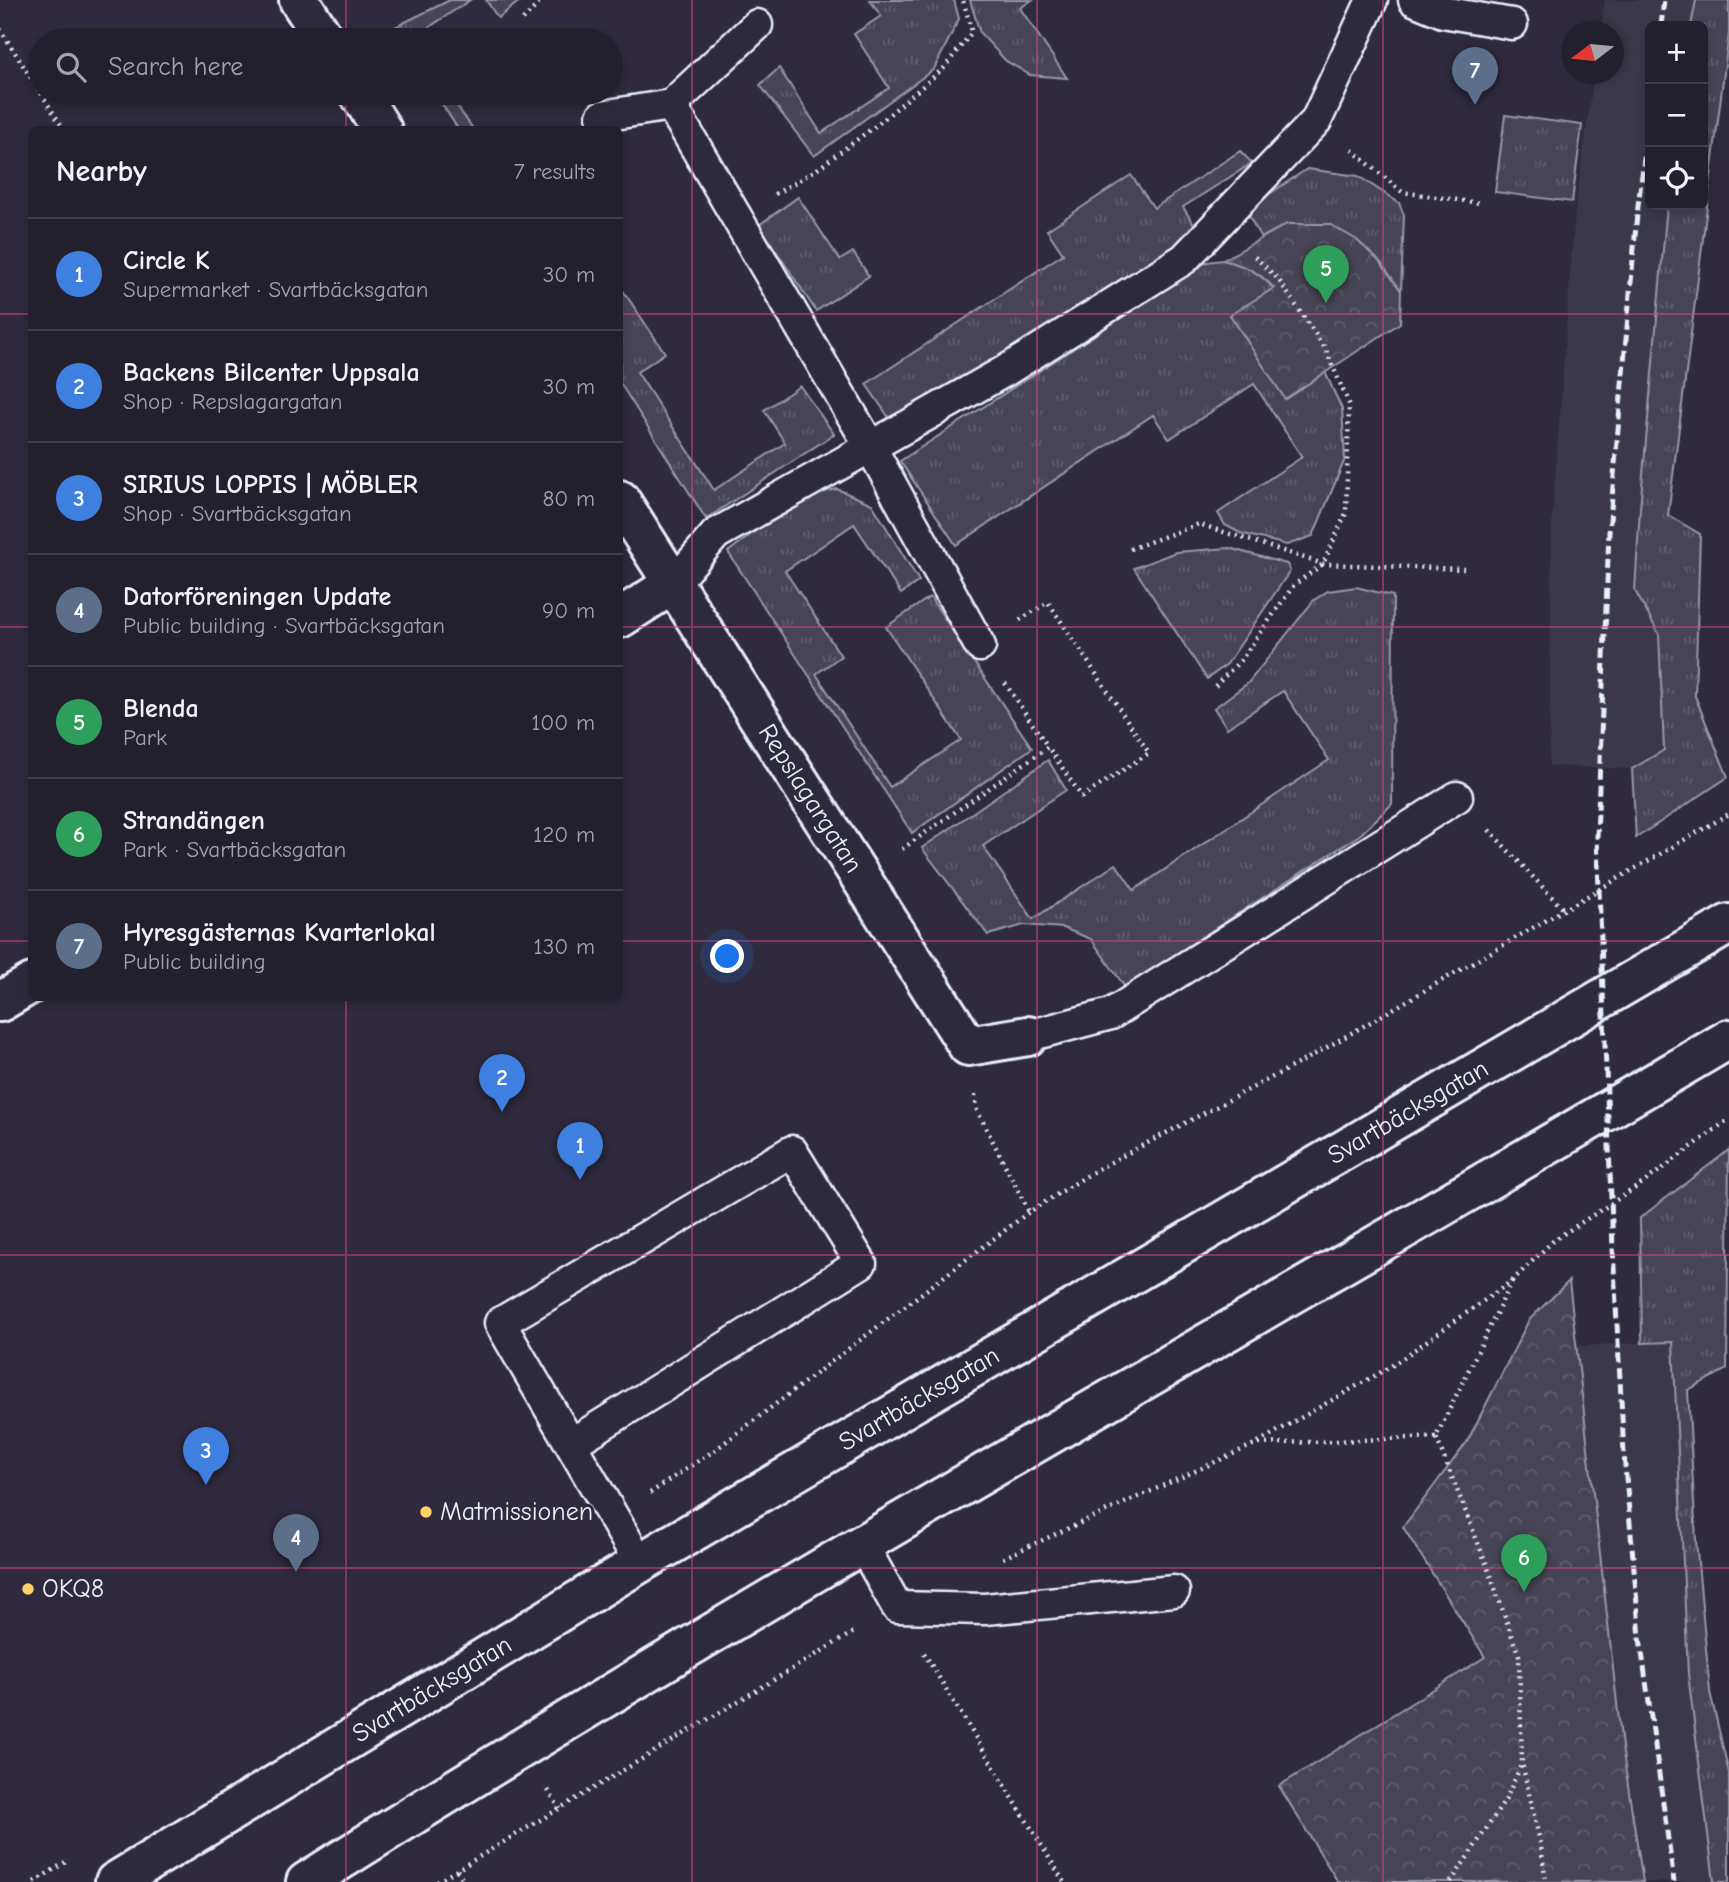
<!DOCTYPE html>
<meta charset="utf-8">
<style>
body{margin:0;font-family:"Comic Neue",sans-serif;background:#2b2836;color:#f1f3f6}
.controls{position:absolute;right:21px;top:21px;display:grid;overflow:hidden;border-radius:10px;box-shadow:0 4px 10px #0003}
.controls button{width:63px;height:63px;display:grid;place-items:center;padding:0;border:0;border-bottom:2px solid #403e4a;background:#23202e;color:#f1f3f6;font:35px sans-serif}
.compass{position:absolute;left:1561px;top:21px;width:63px;height:63px;border-radius:50%;background:#23202e;box-shadow:0 4px 10px #0003;rotate:254deg}
.you{position:absolute;left:728px;top:957px;width:24px;height:24px;margin:-18px;border:5px solid #fff;border-radius:50%;background:#1a73e8;box-shadow:0 0 0 10px #1a73e833}
.badge{display:grid;place-items:center;width:46px;height:46px;border-radius:50%;background:#ffd166;color:#fff;font-size:23px;font-weight:700}
.pin{position:absolute;translate:-50% -58px;filter:drop-shadow(0 2px 4px #0008)}
.pin::after{content:'';position:absolute;top:37px;width:24px;height:21px;background:inherit;clip-path:polygon(0 0,100% 0,50% 100%)}
.list{margin:0;padding:0;list-style:none}
h2{display:flex;justify-content:space-between;align-items:center;height:91px;margin:0;padding:0 28px;font-size:30px}
h2 small{font-size:23px;font-weight:400;color:#a3a3aa}
.list li{display:grid;grid-template-columns:46px 1fr auto;gap:21px;align-items:center;box-sizing:border-box;height:112px;padding:0 28px;border-top:2px solid #403e4a}
.list b{display:block;font-size:26px;white-space:nowrap}
.list p{margin:0;font-size:23px;white-space:nowrap;color:#a3a3aa}
.list em{font-size:23px;font-style:normal;color:#a3a3aa}
.icon{flex:none;width:38px;height:38px;fill:none;stroke:currentColor;stroke-width:2;stroke-linecap:round;stroke-linejoin:round}
.map{position:relative;flex:none;width:1729px;height:1882px;overflow:hidden}
.search{position:absolute;background:#23202e;box-shadow:0 4px 10px #0003;left:28px;top:28px;width:595px;height:77px;display:flex;align-items:center;gap:18px;box-sizing:border-box;padding:0 24px;border-radius:38px;color:#a3a3aa;font-size:26px}
.panel{position:absolute;background:#23202e;box-shadow:0 4px 10px #0003;left:28px;top:126px;width:595px;height:875px;border-radius:10px}
.map>svg:first-child{display:block}
.built{fill:#3b3749}
.grass{fill:url(#grass-tufts);stroke:#979aa6;stroke-width:2}
.forest{fill:url(#forest-crowns);stroke:#979aa6;stroke-width:2}
.lines{fill:none;stroke-linecap:round;stroke-linejoin:round}
.service-casing{stroke:#e8f1f8;stroke-width:35}
.minor-casing{stroke:#e8f1f8;stroke-width:44}
.tertiary-casing{stroke:#e8f1f8;stroke-width:44}
.path{stroke:#e8f1f8;stroke-width:4.5;stroke-dasharray:2 5;stroke-linecap:butt}
.service{stroke:#2f2a3d;stroke-width:30}
.minor{stroke:#2f2a3d;stroke-width:38}
.tertiary{stroke:#2f2a3d;stroke-width:38}
.rail{stroke:#e8f1f8;stroke-width:5;stroke-dasharray:10 5;stroke-linecap:butt}
.grid{fill:none;stroke:#ca437a;stroke-width:2;stroke-opacity:0.55}
.poi-dot{fill:#ffd166;stroke:#2f2a3d;stroke-width:2.5}
.labels{text-anchor:middle;dominant-baseline:central;stroke-width:6;stroke-linejoin:round;paint-order:stroke}
.street-label{font-size:26px;fill:#e8f1f8;stroke:#2f2a3d}
.poi-label{font-size:26px;fill:#e8f1f8;stroke:#2f2a3d;text-anchor:start}
</style>
<div class="map">
<svg width="1729" height="1882" viewBox="0 0 1729 1882">
<defs>
<pattern id="grass-tufts" width="24" height="20" patternUnits="userSpaceOnUse" patternTransform="scale(1.75)"><rect width="24" height="20" fill="#464455"/><path d="M3 7l-1-3M5 7V3M7 7l1-3M15 17l-1-3M17 17v-4M19 17l1-3" fill="none" stroke="#615f6e"/></pattern>
<pattern id="forest-crowns" width="20" height="18" patternUnits="userSpaceOnUse" patternTransform="scale(1.75)"><rect width="20" height="18" fill="#464455"/><path d="M2 6a3 3 0 1 1 6 0M12 15a3 3 0 1 1 6 0" fill="none" stroke="#615f6e"/></pattern>
</defs>
<rect width="100%" height="100%" fill="#2f2a3d"/>
<filter id="ink" filterUnits="userSpaceOnUse"><feTurbulence type="fractalNoise" baseFrequency=".0143" numOctaves="2"/><feDisplacementMap in="SourceGraphic" scale="14" xChannelSelector="R" yChannelSelector="G"/><feConvolveMatrix kernelMatrix="1 2 1 2 8 2 1 2 1" color-interpolation-filters="sRGB"/></filter>
<g filter="url(#ink)">
<g class="built">
<path d="M 1605,0 L 1696,0 L 1691,26 L 1650,26 L 1650,205 L 1667,205 L 1640,508 L 1635,591 L 1659,634 L 1664,750 L 1632,769 L 1549,766 L 1552,517 L 1575,210 L 1594,74 L 1614,74 L 1614,32 L 1600,31 Z"/>
<path d="M 1673,1341 L 1688,1674 L 1714,1882 L 1643,1882 L 1622,1747 L 1576,1346 Z"/>
</g>
<g class="grass">
<path d="M 450,0 L 470,0 L 413,38 L 414,40 L 401,40 L 393,28 Z"/>
<path d="M 486,0 L 521,0 L 498,18 Z"/>
<path d="M 870,0 L 954,0 L 959,19 L 934,69 L 814,156 L 760,85 L 779,68 L 821,133 L 889,88 L 854,34 L 881,16 Z"/>
<path d="M 970,0 L 1032,0 L 1020,8 L 1067,78 L 1030,75 L 1006,61 L 980,33 Z"/>
<path d="M 1696,0 L 1729,0 L 1729,33 L 1668,515 L 1700,534 L 1695,696 L 1728,777 L 1636,838 L 1632,769 L 1664,750 L 1659,634 L 1635,591 L 1640,508 L 1667,205 L 1703,205 L 1703,26 L 1691,26 Z"/>
<path d="M 435,93 L 448,93 L 473,129 L 458,129 Z"/>
<path d="M 1505,115 L 1582,125 L 1572,202 L 1495,192 Z"/>
<path d="M 1240,151 L 1252,163 L 1183,207 L 1198,231 L 894,425 L 866,384 L 1063,254 L 1047,230 L 1131,175 L 1154,208 Z"/>
<path d="M 1307,169 L 1358,176 L 1399,203 L 1404,215 L 1401,291 L 1381,263 L 1287,224 L 1261,238 L 1249,216 L 1260,200 Z"/>
<path d="M 798,197 L 840,260 L 853,252 L 869,276 L 816,311 L 759,225 Z"/>
<path d="M 1223,260 C 1245,265 1259,272 1274,289 L 1286,398 L 1325,372 L 1342,409 L 1345,459 L 1313,536 L 1287,545 L 1240,533 L 1225,525 L 1218,513 L 1302,457 L 1254,384 L 1169,439 L 1153,415 L 956,545 L 900,461 L 1207,262 Z"/>
<path d="M 620,286 L 665,353 L 637,372 L 714,490 L 785,443 L 764,410 L 800,386 L 834,434 L 706,519 L 620,383 Z"/>
<path d="M 837,489 L 872,504 L 919,581 L 901,594 L 854,524 L 785,571 L 841,656 L 816,674 L 890,787 L 961,740 L 886,627 L 930,597 L 1032,748 L 912,833 L 728,552 L 800,497 Z"/>
<path d="M 1229,548 L 1287,564 L 1290,571 L 1227,664 L 1207,679 L 1134,568 L 1176,552 Z"/>
<path d="M 1356,587 L 1393,596 L 1392,804 L 1361,834 L 1125,987 L 1091,939 L 1063,928 L 1024,925 L 988,935 L 922,848 L 1048,760 L 1066,790 L 983,846 L 1033,919 L 1116,864 L 1134,890 L 1329,760 L 1283,691 L 1227,728 L 1214,708 L 1248,683 L 1314,600 L 1328,591 Z"/>
<path d="M 1729,1150 L 1727,1369 L 1688,1390 L 1696,1541 L 1710,1692 L 1729,1773 L 1729,1882 L 1714,1882 L 1688,1674 L 1673,1342 L 1642,1343 L 1640,1218 Z"/>
</g>
<g class="forest">
<path d="M 1287,224 L 1329,224 L 1357,240 L 1381,263 L 1401,291 L 1400,323 L 1285,399 L 1230,315 L 1274,288 C 1259,272 1244,265 1223,260 Z"/>
<path d="M 1569,1281 L 1622,1747 L 1643,1882 L 1338,1882 L 1279,1786 L 1485,1657 L 1403,1527 L 1467,1442 L 1529,1320 Z"/>
</g>
<g class="lines">
<defs>
<g id="service">
<path d="M 1414,0 L 1443,12 L 1512,24"/>
<path d="M 757,25 L 671,105 L 870,446 L 980,646"/>
<path d="M 602,116 L 671,105"/>
<path d="M 673,584 L 716,534 L 1005,371 L 1184,259 L 1316,121 L 1372,0"/>
<path d="M 1028,1036 L 1111,1014 L 1457,797"/>
<path d="M 571,1444 L 861,1263 L 792,1151 L 500,1323 L 640,1563"/>
<path d="M 862,1544 L 897,1607 L 985,1609 L 1174,1591"/>
</g>
<g id="minor">
<path d="M 299,0 L 325,40"/>
<path d="M 359,93 L 382,130"/>
<path id="s1" d="M 620,500 L 968,1046 L 1028,1036"/>
<path d="M 620,618 L 673,584"/>
<path d="M 0,1002 L 32,983"/>
</g>
<g id="tertiary">
<path id="s2" d="M 115,1882 L 640,1563 L 1729,924"/>
<path d="M 306,1882 C 772,1588 1254,1319 1729,1039"/>
</g>
</defs>
<use href="#service" class="service-casing"/>
<use href="#minor" class="minor-casing"/>
<use href="#tertiary" class="tertiary-casing"/>
<g class="path">
<path d="M 523,20 L 542,0"/>
<path d="M 0,29 L 40,92"/>
<path d="M 41,93 L 64,130"/>
<path d="M 1352,150 L 1402,192 L 1479,203"/>
<path d="M 775,194 L 816,170 L 878,124 L 944,68 L 972,32 L 963,0"/>
<path d="M 1130,549 L 1199,524 L 1323,564 L 1464,569"/>
<path d="M 1005,683 L 1048,747"/>
<path d="M 1215,686 L 1241,660 L 1294,585 L 1323,564 L 1346,513 L 1349,404 L 1325,348 L 1278,279 L 1252,254"/>
<path d="M 1489,830 L 1564,910"/>
<path d="M 902,849 L 1048,747 L 1082,797 L 1149,753 L 1048,602 L 1017,622"/>
<path d="M 111,998 L 114,1004"/>
<path d="M 975,1095 L 977,1110 L 1029,1212"/>
<path d="M 1512,1281 L 1436,1437 L 1486,1563 L 1519,1656 L 1522,1763 L 1541,1846 L 1546,1882"/>
<path d="M 1259,1444 L 1436,1437"/>
<path d="M 650,1493 L 715,1450 L 1029,1212 L 1096,1170 L 1305,1060 L 1729,814"/>
<path d="M 1003,1558 L 1255,1444 L 1390,1367 L 1513,1280 L 1554,1240 L 1643,1183 L 1729,1119"/>
<path d="M 924,1653 L 1064,1882"/>
<path d="M 548,1790 L 560,1809"/>
<path d="M 457,1870 L 464,1882"/>
<path d="M 34,1882 L 69,1860"/>
<path d="M 437,1882 L 857,1630"/>
<path d="M 1451,1882 L 1506,1799 L 1522,1763"/>
</g>
<use href="#service" class="service"/>
<use href="#minor" class="minor"/>
<use href="#tertiary" class="tertiary"/>
<g class="rail">
<path d="M 1661,26 L 1664,0"/>
<path d="M 1650,111 L 1637,214 L 1609,532 L 1597,837 L 1613,1249 L 1624,1454 L 1640,1638 L 1674,1882"/>
</g>
</g>
</g>
<path class="grid" d="M 346,0 L 346,40M 692,0 L 692,1882M 1037,0 L 1037,1882M 1383,0 L 1383,1882M 346,93 L 346,130M 0,314 L 32,314M 620,314 L 1729,314M 0,627 L 32,627M 620,627 L 1729,627M 0,941 L 32,941M 620,941 L 1729,941M 346,998 L 346,1882M 0,1255 L 1729,1255M 0,1568 L 1729,1568"/>
<g class="poi-dot">
<circle cx="426" cy="1512" r="7"/>
<circle cx="28" cy="1589" r="7"/>
</g>
<g class="labels">
<g class="street-label">
<text stroke="none"><textPath href="#s1" startOffset="354">Repslagargatan</textPath></text>
<text stroke="none"><textPath href="#s2" startOffset="1505">Svartbäcksgatan</textPath></text>
<text stroke="none"><textPath href="#s2" startOffset="938">Svartbäcksgatan</textPath></text>
<text stroke="none"><textPath href="#s2" startOffset="371">Svartbäcksgatan</textPath></text>
</g>
<g class="poi-label">
<text x="440" y="1512">Matmissionen</text>
<text x="42" y="1589">OKQ8</text>
</g>
</g>
</svg>
<div class="controls">
<button>+</button>
<button>−</button>
<button><svg class="icon" aria-label="locate" viewBox="0 0 24 24"><circle cx="12" cy="12" r="6"/><path d="M12 2v4M12 18v4M2 12h4M18 12h4"/></svg></button>
</div>
<svg class="compass" viewBox="-18 -18 36 36"><path d="M0-13l5 13h-10z" fill="#e53935"/><path d="M0 13l5-13h-10z" fill="#a3a3aa"/></svg>
<div class="you"></div>
<div class="pin badge" style="left:580px;top:1180px;background:#3f7fe0">1</div>
<div class="pin badge" style="left:502px;top:1112px;background:#3f7fe0">2</div>
<div class="pin badge" style="left:206px;top:1485px;background:#3f7fe0">3</div>
<div class="pin badge" style="left:296px;top:1572px;background:#5c6f8a">4</div>
<div class="pin badge" style="left:1326px;top:303px;background:#2e9e5b">5</div>
<div class="pin badge" style="left:1524px;top:1592px;background:#2e9e5b">6</div>
<div class="pin badge" style="left:1475px;top:105px;background:#5c6f8a">7</div>
<div class="search"><svg class="icon" aria-label="search" viewBox="0 0 24 24"><circle cx="10" cy="10" r="6"/><path d="M15 15l6 6"/></svg>Search here</div>
<section class="panel">
<h2>Nearby<small>7 results</small></h2>
<ul class="list">
<li><span class="badge" style="background:#3f7fe0">1</span><div><b>Circle K</b><p>Supermarket · Svartbäcksgatan</p></div><em>30 m</em></li>
<li><span class="badge" style="background:#3f7fe0">2</span><div><b>Backens Bilcenter Uppsala</b><p>Shop · Repslagargatan</p></div><em>30 m</em></li>
<li><span class="badge" style="background:#3f7fe0">3</span><div><b>SIRIUS LOPPIS | MÖBLER</b><p>Shop · Svartbäcksgatan</p></div><em>80 m</em></li>
<li><span class="badge" style="background:#5c6f8a">4</span><div><b>Datorföreningen Update</b><p>Public building · Svartbäcksgatan</p></div><em>90 m</em></li>
<li><span class="badge" style="background:#2e9e5b">5</span><div><b>Blenda</b><p>Park</p></div><em>100 m</em></li>
<li><span class="badge" style="background:#2e9e5b">6</span><div><b>Strandängen</b><p>Park · Svartbäcksgatan</p></div><em>120 m</em></li>
<li><span class="badge" style="background:#5c6f8a">7</span><div><b>Hyresgästernas Kvarterlokal</b><p>Public building</p></div><em>130 m</em></li>
</ul>
</section>
</div>
